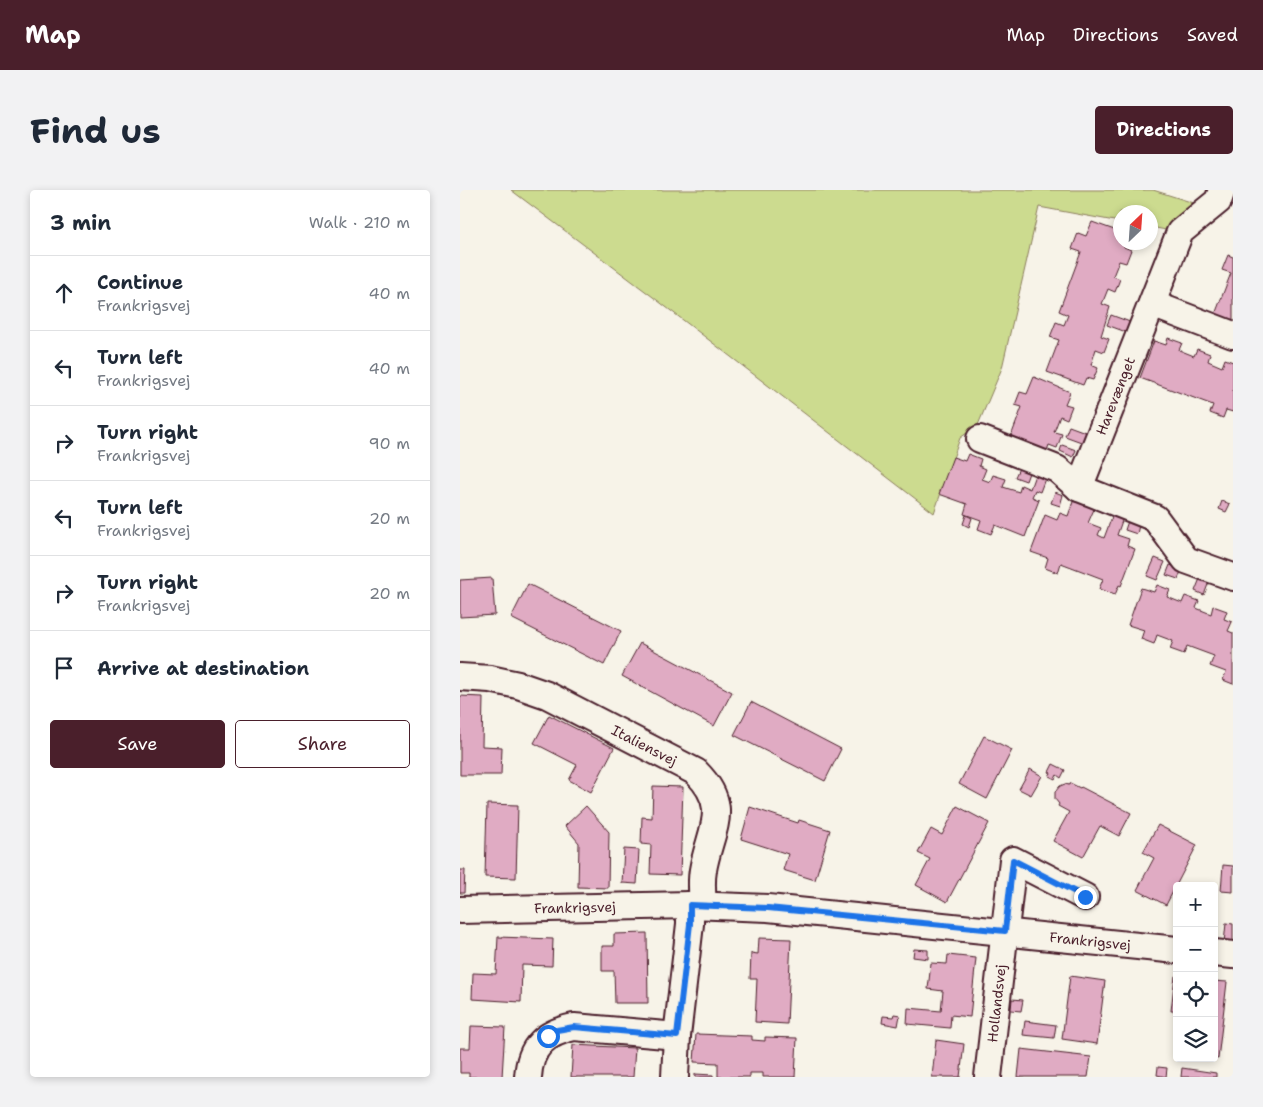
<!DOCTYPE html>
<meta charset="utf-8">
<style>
body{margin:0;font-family:"Shantell Sans",sans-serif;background:#f2f2f3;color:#1f2937}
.controls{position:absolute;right:15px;bottom:15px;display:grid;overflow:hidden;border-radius:5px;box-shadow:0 2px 8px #0003}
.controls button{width:45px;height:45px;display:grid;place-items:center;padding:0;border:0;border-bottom:1px solid #e0e1e3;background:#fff;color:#1f2937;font:25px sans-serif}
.compass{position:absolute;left:653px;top:15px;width:45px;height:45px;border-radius:50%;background:#fff;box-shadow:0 2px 8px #0003;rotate:25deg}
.stop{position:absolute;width:15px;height:15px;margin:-11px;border:4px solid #1a73e8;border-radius:50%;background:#fff}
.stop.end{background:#1a73e8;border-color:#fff;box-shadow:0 1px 5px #0008}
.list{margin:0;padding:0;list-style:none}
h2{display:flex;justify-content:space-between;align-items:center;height:65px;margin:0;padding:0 20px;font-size:21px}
h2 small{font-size:16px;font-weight:400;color:#747a83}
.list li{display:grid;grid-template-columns:32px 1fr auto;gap:15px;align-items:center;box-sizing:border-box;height:75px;padding:0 20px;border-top:1px solid #e0e1e3}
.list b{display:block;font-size:19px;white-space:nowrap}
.list p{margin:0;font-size:16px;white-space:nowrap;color:#747a83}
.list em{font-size:16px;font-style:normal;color:#747a83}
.actions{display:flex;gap:10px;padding:15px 20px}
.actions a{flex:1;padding:11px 0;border:1px solid #4a1f2b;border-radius:5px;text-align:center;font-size:18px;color:#4a1f2b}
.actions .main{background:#4a1f2b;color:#fff}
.icon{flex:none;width:28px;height:28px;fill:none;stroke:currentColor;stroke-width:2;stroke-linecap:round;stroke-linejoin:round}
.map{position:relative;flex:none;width:773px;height:887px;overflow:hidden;border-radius:5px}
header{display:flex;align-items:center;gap:30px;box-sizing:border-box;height:70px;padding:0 25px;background:#4a1f2b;color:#fff}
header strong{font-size:24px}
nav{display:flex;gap:28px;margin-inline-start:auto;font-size:18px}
.intro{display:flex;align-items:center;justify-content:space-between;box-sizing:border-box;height:120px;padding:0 30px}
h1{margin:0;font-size:35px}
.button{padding:12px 22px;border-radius:5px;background:#4a1f2b;color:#fff;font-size:18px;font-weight:700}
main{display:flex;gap:30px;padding:0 30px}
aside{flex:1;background:#fff;border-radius:5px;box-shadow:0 2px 8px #0003}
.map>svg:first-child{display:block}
.green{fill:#ccdb8f;stroke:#8b7d5d}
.building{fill:#e0abc3;stroke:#4a1f2b}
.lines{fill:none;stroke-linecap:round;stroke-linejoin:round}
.minor-casing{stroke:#4a1f2b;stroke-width:30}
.minor{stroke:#f7f3e8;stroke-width:26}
.route{stroke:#1a73e8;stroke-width:6}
.labels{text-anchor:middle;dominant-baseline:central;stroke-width:4.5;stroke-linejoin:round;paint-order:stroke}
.street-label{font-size:14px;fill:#4a1f2b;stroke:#f7f3e8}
</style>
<header>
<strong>Map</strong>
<nav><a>Map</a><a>Directions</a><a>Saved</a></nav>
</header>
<div class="intro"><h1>Find us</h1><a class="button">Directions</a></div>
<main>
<aside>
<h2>3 min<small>Walk · 210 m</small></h2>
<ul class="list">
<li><svg class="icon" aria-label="ahead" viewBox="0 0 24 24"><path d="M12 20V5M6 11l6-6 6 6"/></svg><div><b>Continue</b><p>Frankrigsvej</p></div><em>40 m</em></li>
<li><svg class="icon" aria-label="left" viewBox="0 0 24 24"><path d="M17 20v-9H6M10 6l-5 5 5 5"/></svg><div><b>Turn left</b><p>Frankrigsvej</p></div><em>40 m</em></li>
<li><svg class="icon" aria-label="right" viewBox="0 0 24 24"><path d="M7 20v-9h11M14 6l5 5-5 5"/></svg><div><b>Turn right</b><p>Frankrigsvej</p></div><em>90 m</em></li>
<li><svg class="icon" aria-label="left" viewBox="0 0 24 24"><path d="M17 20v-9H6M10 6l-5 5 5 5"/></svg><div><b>Turn left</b><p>Frankrigsvej</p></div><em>20 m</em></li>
<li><svg class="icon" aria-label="right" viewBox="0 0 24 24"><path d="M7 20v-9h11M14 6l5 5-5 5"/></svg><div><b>Turn right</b><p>Frankrigsvej</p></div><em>20 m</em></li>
<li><svg class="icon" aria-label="arrive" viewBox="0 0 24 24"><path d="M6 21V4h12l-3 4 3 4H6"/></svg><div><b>Arrive at destination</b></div></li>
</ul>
<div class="actions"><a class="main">Save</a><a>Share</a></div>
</aside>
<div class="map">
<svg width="773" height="887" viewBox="0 0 773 887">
<rect width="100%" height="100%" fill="#f7f3e8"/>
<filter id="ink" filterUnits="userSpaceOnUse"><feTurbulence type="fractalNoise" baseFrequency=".02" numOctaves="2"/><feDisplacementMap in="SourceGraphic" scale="10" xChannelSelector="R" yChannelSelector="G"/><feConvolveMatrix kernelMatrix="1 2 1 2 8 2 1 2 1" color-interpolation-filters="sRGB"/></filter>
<g filter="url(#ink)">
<path class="green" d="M 51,0 L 693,0 L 737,14 L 711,41 L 691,37 L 690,22 L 660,22 L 660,32 L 579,17 L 542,178 L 518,235 L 500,248 L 474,323 L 193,107 Z"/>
<g class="building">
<path d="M 632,32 L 660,42 L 660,52 L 665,52 L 664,57 L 671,60 L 666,73 L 659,71 L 653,86 L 660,89 L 655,102 L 648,99 L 642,114 L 650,117 L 641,146 L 649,149 L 644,162 L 636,159 L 631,175 L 638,178 L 633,190 L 626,188 L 623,195 L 587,182 L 599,150 L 590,147 L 596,132 L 604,135 L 608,125 L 599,121 L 621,62 L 612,59 L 618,43 L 626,46 Z"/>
<path d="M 768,65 L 773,67 L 773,134 L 754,127 L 771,83 L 762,80 Z"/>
<path d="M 651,125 L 670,132 L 666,142 L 647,135 Z"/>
<path d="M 708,148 L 722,153 L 719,160 L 734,166 L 737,159 L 750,164 L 748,171 L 762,177 L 765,169 L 773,172 L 773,222 L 766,220 L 763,228 L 750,223 L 753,215 L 680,188 L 694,151 L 706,155 Z"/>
<path d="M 574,187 L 610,202 L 605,214 L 612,216 L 607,229 L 600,226 L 594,242 L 602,244 L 597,258 L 589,255 L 586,263 L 550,249 L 562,217 L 555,215 L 560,202 L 567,204 Z"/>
<path d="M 609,236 L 628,243 L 624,253 L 605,246 Z"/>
<path d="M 602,255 L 616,260 L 613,267 L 600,261 Z"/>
<path d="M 508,264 L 521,269 L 519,276 L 526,279 L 522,289 L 530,292 L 533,285 L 546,289 L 543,297 L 559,302 L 561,295 L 570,299 L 576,282 L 586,286 L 580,302 L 575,300 L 572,307 L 579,310 L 565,347 L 535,335 L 531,344 L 518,339 L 521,330 L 504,324 L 507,314 L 479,304 L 493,267 L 505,271 Z"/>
<path d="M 560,276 L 570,280 L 566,291 L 555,287 Z"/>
<path d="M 595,302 L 603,305 L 600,316 L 591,313 Z"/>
<path d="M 614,309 L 635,317 L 628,333 L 641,338 L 638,345 L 644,348 L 653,324 L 663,328 L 657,345 L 669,349 L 667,356 L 675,359 L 661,396 L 659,395 L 655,405 L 639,399 L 643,389 L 601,373 L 598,383 L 585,378 L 588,368 L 571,362 L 585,325 L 597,330 L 600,323 L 608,326 Z"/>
<path d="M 762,311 L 770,314 L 766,322 L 759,319 Z"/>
<path d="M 506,325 L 512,328 L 509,337 L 503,334 Z"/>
<path d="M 668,331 L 679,335 L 677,344 L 665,340 Z"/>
<path d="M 695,368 L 705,372 L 697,390 L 687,386 Z"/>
<path d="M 710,375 L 722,379 L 718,389 L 706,385 Z"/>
<path d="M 741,386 L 750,389 L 744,405 L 735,401 Z"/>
<path d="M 32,388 L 35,425 L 0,427 L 0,390 Z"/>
<path d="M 68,394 L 161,441 L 144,475 L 51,428 Z"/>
<path d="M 697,395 L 710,400 L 707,407 L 722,413 L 725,406 L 739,411 L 736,418 L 751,424 L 753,416 L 767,421 L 764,429 L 772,432 L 768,441 L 773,443 L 773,494 L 763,490 L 766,482 L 750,476 L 754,466 L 727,456 L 724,464 L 710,459 L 713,451 L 697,445 L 694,454 L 681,449 L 684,440 L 668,435 L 681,398 L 694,402 Z"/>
<path d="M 180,453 L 272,502 L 254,536 L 162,486 Z"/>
<path d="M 0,506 L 23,507 L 22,556 L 42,557 L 41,585 L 0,585 Z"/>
<path d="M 291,512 L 381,559 L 365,591 L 274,545 Z"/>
<path d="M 89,525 L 154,558 L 131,602 L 109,590 L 117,575 L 74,553 Z"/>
<path d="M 524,546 L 552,560 L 527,609 L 499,594 Z"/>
<path d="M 593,574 L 605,580 L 601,588 L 597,585 L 595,589 L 589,586 L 591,583 L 589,582 Z"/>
<path d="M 570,579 L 582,586 L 571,605 L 559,599 Z"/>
<path d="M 610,593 L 620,598 L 621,597 L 671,623 L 659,646 L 640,636 L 623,667 L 593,651 L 609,622 L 598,616 L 599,614 L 595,609 L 595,602 L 600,596 L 605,594 L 609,595 Z"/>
<path d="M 193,596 L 223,597 L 220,685 L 190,684 L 191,655 L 181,654 L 182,627 L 192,628 Z"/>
<path d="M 27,614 L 58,615 L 56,688 L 25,687 Z"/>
<path d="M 126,616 L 149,642 L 148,698 L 118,697 L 119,653 L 105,636 Z"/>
<path d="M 497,616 L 529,633 L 487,712 L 456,695 L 470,669 L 458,663 L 471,639 L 482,645 Z"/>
<path d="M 290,617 L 338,633 L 339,630 L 370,640 L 355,690 L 323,680 L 328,664 L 281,649 Z"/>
<path d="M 698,635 L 737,655 L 706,715 L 677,700 L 694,668 L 683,662 Z"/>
<path d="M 164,659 L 179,660 L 177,694 L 162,693 Z"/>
<path d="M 763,675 L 773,676 L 773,702 L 761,701 Z"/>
<path d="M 0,680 L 5,680 L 4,703 L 0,703 Z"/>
<path d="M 766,733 L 773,734 L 773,754 L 764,753 Z"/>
<path d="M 187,743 L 188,813 L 155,813 L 154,781 L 142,781 L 142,756 L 154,756 L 154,744 Z"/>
<path d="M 38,747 L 93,749 L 92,776 L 62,775 L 61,812 L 12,809 L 13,783 L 36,784 Z"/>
<path d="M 299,748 L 331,749 L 327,834 L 295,832 L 297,789 L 290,789 L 291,763 L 298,764 Z"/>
<path d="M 454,759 L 468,760 L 468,769 L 453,767 Z"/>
<path d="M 488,765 L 516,768 L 510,827 L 491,825 L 490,838 L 447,834 L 448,818 L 481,821 L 483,801 L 468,799 L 471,773 L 487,774 Z"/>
<path d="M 610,786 L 645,791 L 637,854 L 602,849 Z"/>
<path d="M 715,786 L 717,786 L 717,821 L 711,821 Z"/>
<path d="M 754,791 L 767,792 L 758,869 L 754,868 Z"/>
<path d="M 552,809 L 563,810 L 561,821 L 551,820 Z"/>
<path d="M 434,824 L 440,825 L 438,836 L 422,833 L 423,826 L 433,827 Z"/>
<path d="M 565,831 L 596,835 L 594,848 L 563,845 Z"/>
<path d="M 11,836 L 45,837 L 42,887 L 9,887 L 9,883 L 0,883 L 0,858 L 10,858 Z"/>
<path d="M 236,844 L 292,846 L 292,850 L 305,851 L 305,847 L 337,848 L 335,887 L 303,887 L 303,883 L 290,883 L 290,887 L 258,887 L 258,873 L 234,872 Z"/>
<path d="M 476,850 L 504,854 L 500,887 L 472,887 Z"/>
<path d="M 113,855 L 175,858 L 173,887 L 111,887 Z"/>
<path d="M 561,859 L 631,867 L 628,887 L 558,887 Z"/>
<path d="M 698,877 L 707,878 L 706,887 L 697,885 Z"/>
<path d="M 722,878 L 756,883 L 756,887 L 721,887 Z"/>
<path d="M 235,884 L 253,885 L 253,887 L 235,887 Z"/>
</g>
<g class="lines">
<defs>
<g id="minor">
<path d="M 692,114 L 773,145"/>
<path d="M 520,249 L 597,279 L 619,298 L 695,328 L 726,370 L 773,387"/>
<path id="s1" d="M 619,298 L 720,42 L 758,11 L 762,0"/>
<path id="s2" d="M 0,487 L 30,489 L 58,495 L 87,505 L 236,582 C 272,618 250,639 243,680 C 241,691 242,704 243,715"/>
<path id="s3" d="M 0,720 L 230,715 L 308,718 L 717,760"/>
<path d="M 754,763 L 773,765"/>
<path d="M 68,887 C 70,856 85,843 114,837 L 217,846"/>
<path d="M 215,887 L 217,846 L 230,734 L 230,715"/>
<path id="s4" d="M 528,887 L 553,670 L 625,707"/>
</g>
</defs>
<use href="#minor" class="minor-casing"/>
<use href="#minor" class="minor"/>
</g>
</g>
<g class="lines" filter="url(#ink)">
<path class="route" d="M 88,846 L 97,840 L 114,837 L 217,846 L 230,734 L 230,715 L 308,718 L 545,741 L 553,670 L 625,707"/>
</g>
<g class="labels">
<g class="street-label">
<text stroke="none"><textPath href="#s1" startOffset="99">Harevænget</textPath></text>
<text stroke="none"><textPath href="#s2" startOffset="199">Italiensvej</textPath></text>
<text stroke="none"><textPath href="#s3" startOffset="115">Frankrigsvej</textPath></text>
<text stroke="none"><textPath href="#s3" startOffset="632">Frankrigsvej</textPath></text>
<text stroke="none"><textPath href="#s4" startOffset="74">Hollandsvej</textPath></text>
</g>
</g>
</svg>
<div class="controls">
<button>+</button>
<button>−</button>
<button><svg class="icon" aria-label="locate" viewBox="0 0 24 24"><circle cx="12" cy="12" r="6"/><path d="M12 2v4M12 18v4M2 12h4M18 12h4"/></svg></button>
<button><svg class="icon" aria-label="layers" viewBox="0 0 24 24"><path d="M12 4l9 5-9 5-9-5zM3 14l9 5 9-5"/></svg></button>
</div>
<svg class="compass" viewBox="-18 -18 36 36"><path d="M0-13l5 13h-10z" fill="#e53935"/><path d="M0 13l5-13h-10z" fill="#747a83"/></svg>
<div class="stop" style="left:88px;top:846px"></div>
<div class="stop end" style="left:625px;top:707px"></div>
</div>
</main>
